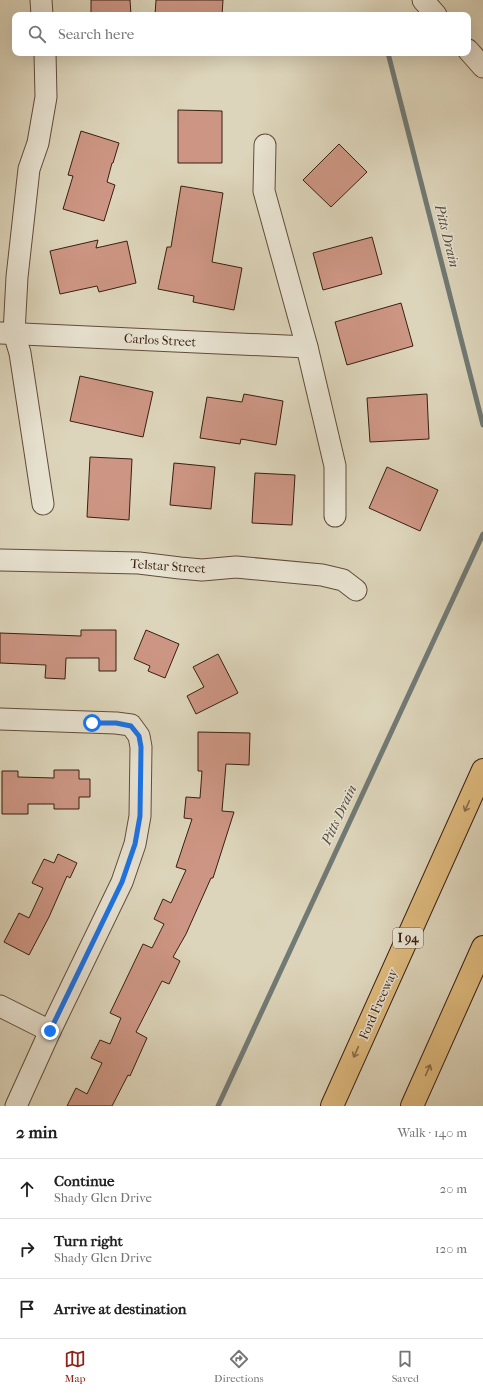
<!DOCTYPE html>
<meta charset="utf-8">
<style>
body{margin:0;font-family:"IM FELL French Canon",serif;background:#f6f6f6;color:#202124}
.stop{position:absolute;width:12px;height:12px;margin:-9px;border:3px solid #1a73e8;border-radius:50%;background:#fff}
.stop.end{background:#1a73e8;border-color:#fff;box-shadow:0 1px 4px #0008}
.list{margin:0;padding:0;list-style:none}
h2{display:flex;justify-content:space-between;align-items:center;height:52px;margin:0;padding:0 16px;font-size:17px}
h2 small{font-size:13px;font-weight:400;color:#757577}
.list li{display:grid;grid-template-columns:26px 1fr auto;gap:12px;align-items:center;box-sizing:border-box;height:60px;padding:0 16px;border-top:1px solid #e0e0e0}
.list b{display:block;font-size:15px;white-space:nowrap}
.list p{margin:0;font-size:13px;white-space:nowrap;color:#757577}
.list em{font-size:13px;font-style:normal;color:#757577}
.icon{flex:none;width:22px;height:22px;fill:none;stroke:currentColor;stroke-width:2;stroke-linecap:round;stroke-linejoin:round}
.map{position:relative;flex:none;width:483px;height:1106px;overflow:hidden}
.search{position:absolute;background:#fff;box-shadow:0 4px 16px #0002;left:12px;right:12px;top:12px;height:44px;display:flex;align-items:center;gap:10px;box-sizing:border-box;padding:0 14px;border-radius:8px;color:#757577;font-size:15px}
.sheet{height:232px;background:#fff}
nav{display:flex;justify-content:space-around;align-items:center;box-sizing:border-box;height:56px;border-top:1px solid #e0e0e0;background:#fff;font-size:11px;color:#757577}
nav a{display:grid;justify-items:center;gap:2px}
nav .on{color:#8f2418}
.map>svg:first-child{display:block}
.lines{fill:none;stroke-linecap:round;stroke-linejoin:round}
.stream{stroke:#717a75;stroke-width:5}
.building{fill:#cd9684;stroke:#391f10}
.minor-casing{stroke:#624c3b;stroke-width:23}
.highway-casing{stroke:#391f10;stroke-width:24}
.minor{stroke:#e9e4d3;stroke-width:21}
.highway{stroke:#deba7e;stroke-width:22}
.oneway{stroke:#8c6c47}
.route{stroke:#1a73e8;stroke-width:5}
.labels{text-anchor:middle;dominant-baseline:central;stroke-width:3;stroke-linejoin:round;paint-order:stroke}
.shield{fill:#e9e4d3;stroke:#6e5a4a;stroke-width:1}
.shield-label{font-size:12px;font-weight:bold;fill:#391f10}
.street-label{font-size:13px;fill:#391f10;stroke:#e9e4d3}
.water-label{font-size:14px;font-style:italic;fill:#554c43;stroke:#e9e4d3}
</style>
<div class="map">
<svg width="483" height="1106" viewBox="0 0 483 1106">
<rect width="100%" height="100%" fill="#ddd5bb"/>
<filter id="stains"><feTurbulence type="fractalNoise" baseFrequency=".005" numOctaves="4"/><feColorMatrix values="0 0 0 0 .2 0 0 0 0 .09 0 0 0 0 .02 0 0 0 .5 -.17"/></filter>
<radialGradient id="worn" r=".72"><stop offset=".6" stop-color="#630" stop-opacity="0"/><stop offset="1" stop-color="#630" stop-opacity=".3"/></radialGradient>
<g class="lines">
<g class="stream">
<path d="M 368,15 L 369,15"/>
<path d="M 388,53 L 483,425"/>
<path d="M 218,1106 L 483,534"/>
</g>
</g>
<g class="building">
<path d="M 91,0 L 130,0 L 131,15 L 91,15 Z"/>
<path d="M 156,0 L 223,0 L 222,15 L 155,15 Z"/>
<path d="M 178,110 L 222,111 L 222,163 L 178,163 Z"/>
<path d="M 81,131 L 119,143 L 113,163 L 112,163 L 107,182 L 115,185 L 104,221 L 63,209 L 73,176 L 68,175 Z"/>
<path d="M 339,144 L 367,172 L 331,207 L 303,180 Z"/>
<path d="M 181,186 L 223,193 L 212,262 L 242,268 L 234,310 L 193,302 L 194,296 L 158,289 L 167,247 L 171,247 Z"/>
<path d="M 372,237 L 382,274 L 323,290 L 313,253 Z"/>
<path d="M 98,240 L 96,248 L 127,241 L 136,283 L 99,292 L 97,286 L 60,294 L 50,251 Z"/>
<path d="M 401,303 L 413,346 L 347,365 L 335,322 Z"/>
<path d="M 80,376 L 153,392 L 143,437 L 70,421 Z"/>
<path d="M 244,394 L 283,401 L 276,445 L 241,439 L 240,444 L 200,438 L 207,397 L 242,402 Z"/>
<path d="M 427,394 L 429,439 L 370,442 L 367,398 Z"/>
<path d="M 90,457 L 132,459 L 129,520 L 87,517 Z"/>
<path d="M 174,463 L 215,467 L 211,509 L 170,505 Z"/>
<path d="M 387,467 L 438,490 L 420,531 L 369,508 Z"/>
<path d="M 255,473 L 295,475 L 292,525 L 252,523 Z"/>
<path d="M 81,630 L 116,630 L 116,671 L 99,671 L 99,658 L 66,658 L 65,679 L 45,678 L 46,665 L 0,663 L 0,633 L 81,636 Z"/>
<path d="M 146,630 L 179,644 L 165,678 L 148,671 L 150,666 L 134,659 Z"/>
<path d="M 218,654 L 238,693 L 196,714 L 187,696 L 204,687 L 193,667 Z"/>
<path d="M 198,732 L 250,733 L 249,765 L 226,764 L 222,811 L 234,812 L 213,878 L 211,878 L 186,934 L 173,957 L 180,961 L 169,984 L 162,981 L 136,1032 L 147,1038 L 130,1076 L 128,1075 L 112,1106 L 67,1106 L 76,1088 L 87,1094 L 102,1063 L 91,1058 L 100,1040 L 110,1044 L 121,1018 L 110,1013 L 143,944 L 152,948 L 164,924 L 154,919 L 163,899 L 171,903 L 186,870 L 176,867 L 192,819 L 184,818 L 186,797 L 200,798 L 202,771 L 198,771 Z"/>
<path d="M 54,770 L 79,770 L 79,779 L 90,779 L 90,797 L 79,797 L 79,809 L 54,809 L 54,804 L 28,804 L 28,814 L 2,814 L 2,771 L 18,771 L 18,777 L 54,778 Z"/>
<path d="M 58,854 L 77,863 L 70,878 L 67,876 L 49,917 L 29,955 L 4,942 L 19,913 L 29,918 L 43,888 L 32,883 L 44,859 L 54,863 Z"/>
</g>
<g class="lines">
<defs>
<g id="minor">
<path d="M 41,0 L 42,15"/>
<path d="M 423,0 L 436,15"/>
<path d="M 468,50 L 483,67"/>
<path d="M 265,145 L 264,191 L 307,347 L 335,466 L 335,516"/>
<path d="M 1,333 L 307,347"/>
<path d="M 43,504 L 20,353 L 14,333 L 17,277 L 29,169 L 38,143 L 46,97 L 45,53"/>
<path d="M 0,560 L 139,563 L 180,568 L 202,570 L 236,567 L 322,575 L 343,580 L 356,590"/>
<path d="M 0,719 L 116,723 L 131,725 L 139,736 L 141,747 L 140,816 L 135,844 L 122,882 L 50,1031 L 16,1106"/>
<path d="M 0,1006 L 50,1031"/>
</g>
<g id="highway">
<path d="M 332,1106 L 483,770"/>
<path d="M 412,1106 L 483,947"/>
</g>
</defs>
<use href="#minor" class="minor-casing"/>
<use href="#highway" class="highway-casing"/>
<use href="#minor" class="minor"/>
<use href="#highway" class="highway"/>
</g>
<defs><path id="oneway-shaft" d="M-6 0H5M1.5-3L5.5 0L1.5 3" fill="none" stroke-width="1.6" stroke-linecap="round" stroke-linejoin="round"/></defs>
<g class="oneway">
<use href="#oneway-shaft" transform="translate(467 806) rotate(114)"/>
<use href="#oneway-shaft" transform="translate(356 1052) rotate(114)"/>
<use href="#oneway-shaft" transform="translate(428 1070) rotate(-66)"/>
</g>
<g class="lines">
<path class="route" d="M 50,1031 L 122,882 L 135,844 L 140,816 L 141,747 L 139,736 L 131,726 L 116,723 L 92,723"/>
</g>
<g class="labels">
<rect class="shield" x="393" y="928" width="30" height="20" rx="3"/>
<g class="shield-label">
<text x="408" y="938">I 94</text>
</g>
<g class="street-label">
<text transform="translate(160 340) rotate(3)">Carlos Street</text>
<text transform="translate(168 566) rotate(4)">Telstar Street</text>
<text transform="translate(378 1004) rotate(-66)">Ford Freeway</text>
</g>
<g class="water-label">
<text transform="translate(447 236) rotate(76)">Pitts Drain</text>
<text transform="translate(339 815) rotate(-65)">Pitts Drain</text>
</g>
</g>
<rect width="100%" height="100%" filter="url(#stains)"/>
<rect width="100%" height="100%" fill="url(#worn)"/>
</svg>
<div class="stop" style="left:92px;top:723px"></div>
<div class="stop end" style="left:50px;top:1031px"></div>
<div class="search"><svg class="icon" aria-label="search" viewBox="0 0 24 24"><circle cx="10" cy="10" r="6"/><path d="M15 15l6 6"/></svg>Search here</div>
</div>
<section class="sheet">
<h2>2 min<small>Walk · 140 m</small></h2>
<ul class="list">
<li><svg class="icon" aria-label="ahead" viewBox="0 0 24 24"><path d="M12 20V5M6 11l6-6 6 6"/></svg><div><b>Continue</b><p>Shady Glen Drive</p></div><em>20 m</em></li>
<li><svg class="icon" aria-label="right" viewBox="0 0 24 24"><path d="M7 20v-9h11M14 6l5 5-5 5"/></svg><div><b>Turn right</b><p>Shady Glen Drive</p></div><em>120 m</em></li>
<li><svg class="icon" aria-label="arrive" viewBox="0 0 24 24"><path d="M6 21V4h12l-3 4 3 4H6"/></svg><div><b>Arrive at destination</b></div></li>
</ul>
</section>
<nav>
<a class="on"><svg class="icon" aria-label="map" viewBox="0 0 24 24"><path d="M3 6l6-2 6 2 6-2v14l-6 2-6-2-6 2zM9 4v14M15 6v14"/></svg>Map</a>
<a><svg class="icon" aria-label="directions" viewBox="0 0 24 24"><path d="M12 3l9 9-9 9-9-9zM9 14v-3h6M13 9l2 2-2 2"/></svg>Directions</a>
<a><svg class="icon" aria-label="saved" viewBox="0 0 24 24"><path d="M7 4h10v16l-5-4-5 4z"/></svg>Saved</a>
</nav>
